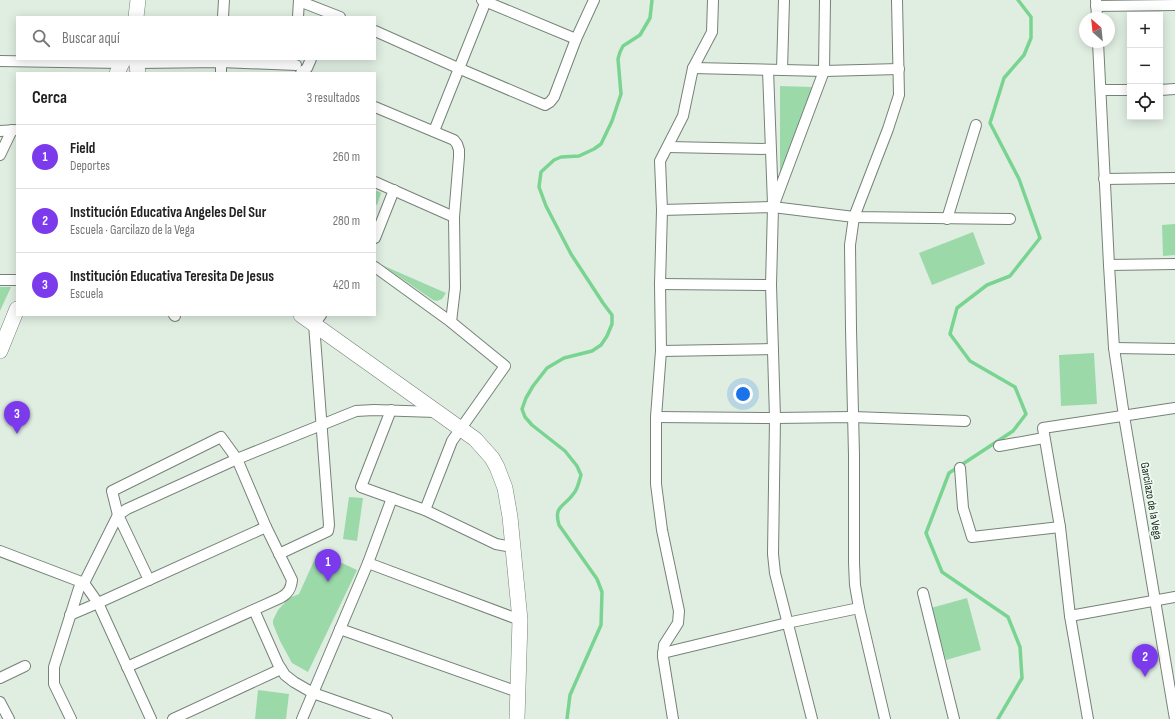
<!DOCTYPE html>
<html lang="es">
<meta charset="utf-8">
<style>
body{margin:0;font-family:"Sofia Sans Condensed",sans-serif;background:#f6f6f6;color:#222}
.controls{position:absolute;right:12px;top:12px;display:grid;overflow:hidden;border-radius:0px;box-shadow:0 2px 10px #0003}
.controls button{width:36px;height:36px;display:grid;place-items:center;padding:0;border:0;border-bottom:1px solid #e0e0e0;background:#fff;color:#222;font:20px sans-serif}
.compass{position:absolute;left:1079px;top:12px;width:36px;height:36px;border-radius:50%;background:#fff;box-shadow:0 2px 10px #0003;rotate:333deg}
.you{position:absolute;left:743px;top:394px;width:14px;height:14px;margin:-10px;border:3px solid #fff;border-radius:50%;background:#1a73e8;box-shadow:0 0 0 6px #1a73e833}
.badge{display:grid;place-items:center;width:26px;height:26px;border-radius:50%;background:#7c3aed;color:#fff;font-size:13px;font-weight:700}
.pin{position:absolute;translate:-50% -33px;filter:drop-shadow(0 1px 2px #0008)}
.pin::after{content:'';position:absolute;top:21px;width:14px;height:12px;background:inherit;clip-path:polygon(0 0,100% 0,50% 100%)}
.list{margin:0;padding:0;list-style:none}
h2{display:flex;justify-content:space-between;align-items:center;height:52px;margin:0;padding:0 16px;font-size:17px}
h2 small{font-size:13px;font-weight:400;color:#767676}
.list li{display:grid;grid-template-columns:26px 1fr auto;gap:12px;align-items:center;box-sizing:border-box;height:64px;padding:0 16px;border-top:1px solid #e0e0e0}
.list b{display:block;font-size:15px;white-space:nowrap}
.list p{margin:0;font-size:13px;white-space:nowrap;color:#767676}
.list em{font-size:13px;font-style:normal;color:#767676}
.icon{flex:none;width:22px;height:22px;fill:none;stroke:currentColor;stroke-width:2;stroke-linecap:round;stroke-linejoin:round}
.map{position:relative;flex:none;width:1175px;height:719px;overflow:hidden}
.search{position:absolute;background:#fff;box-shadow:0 2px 10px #0003;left:16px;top:16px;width:360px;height:44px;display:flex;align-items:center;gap:10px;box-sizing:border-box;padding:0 14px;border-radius:0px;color:#767676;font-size:15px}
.panel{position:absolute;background:#fff;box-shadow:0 2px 10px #0003;left:16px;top:72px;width:360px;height:244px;border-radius:0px}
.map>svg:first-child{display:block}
.green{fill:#9bd9a9}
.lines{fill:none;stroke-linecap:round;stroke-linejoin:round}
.stream{stroke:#7ad491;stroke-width:3.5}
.street-casing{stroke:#768278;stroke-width:12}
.secondary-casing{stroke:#768278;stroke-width:16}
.street{stroke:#fff;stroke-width:10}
.secondary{stroke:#fff;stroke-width:15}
.labels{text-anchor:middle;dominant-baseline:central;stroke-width:3.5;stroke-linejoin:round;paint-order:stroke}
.street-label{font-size:12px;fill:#171c18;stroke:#edfbf0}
</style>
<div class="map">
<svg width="1175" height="719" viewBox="0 0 1175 719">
<rect width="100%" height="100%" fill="#e0eee2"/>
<g class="green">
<path d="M 780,86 L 813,87 L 780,179 Z"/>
<path d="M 375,190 L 381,193 L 377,205 L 375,204 Z"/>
<path d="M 1175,224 L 1175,255 L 1163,256 L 1162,225 Z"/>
<path d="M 973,232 L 985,264 L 932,285 L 919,253 Z"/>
<path d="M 382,265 L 446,293 L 442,299 L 437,301 L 433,300 Z"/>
<path d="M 0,287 L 11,287 L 0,311 Z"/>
<path d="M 1094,353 L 1097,404 L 1061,406 L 1059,355 Z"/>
<path d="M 349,497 L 363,498 L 357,541 L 343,539 Z"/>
<path d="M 318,552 L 357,570 L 308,672 L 292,663 L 280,641 L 273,624 L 273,620 L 278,610 L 289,598 L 299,594 Z"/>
<path d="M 967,598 L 981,650 L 946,660 L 931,608 Z"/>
<path d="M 258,690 L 289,694 L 286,719 L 255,719 Z"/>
</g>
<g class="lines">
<g class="stream">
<path d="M 567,719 L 570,695 L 601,625 L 602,592 L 597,579 L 559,525 C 553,505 565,507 574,493 C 578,488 579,481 581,475 L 577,466 L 565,451 L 532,425 L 525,417 L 522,409 L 526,398 L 533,386 L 547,368 L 564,358 L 592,351 L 601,345 L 607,336 L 612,324 L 612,315 L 603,303 L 571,254 L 546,206 L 539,187 L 541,172 L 554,160 L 561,157 L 579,156 L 594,149 L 601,144 L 612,121 L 621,94 L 618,59 L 620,52 L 623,46 L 640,35 L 650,18 L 652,0"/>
<path d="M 998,719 L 1022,678 L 1020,647 L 1008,617 L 942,572 L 926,533 L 949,473 L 1013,431 L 1026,414 L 1015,387 L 970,361 L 950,334 L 957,308 L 987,285 L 1010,276 L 1040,238 L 1019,179 L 990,123 L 1004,78 L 1024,55 L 1031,38 L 1031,17 L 1018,0"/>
</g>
<defs>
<g id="street">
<path d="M 482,0 L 576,39"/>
<path d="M 1096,0 L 1097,18"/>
<path d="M 299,1 L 340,17"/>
<path d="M 1096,6 L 1175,5"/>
<path d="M 223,17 L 224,0"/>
<path d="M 298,17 L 299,0"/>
<path d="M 375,31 L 458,68 L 545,105 L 550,102 L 554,97 L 576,39 L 594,0"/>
<path d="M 1098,42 L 1109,265 L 1114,348 L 1124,416 L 1175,719"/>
<path d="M 0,61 L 121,63"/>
<path d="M 137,63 L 221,62 L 296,65"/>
<path d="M 693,68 L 824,71 L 899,69"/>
<path d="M 768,70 L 773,204"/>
<path d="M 782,70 L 784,0"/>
<path d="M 221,73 L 221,59"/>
<path d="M 301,73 L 307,68 L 311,59"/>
<path d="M 1101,90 L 1130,90"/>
<path d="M 1160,90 L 1175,89"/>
<path d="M 375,107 L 454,140 L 457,144 L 459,150 L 459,157 L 454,217 L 455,288 L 451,322"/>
<path d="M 0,131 L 17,130"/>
<path d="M 434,131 L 486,1"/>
<path d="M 668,147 L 770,149"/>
<path d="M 0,155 L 12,130"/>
<path d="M 1104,179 L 1175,178"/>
<path d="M 375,182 L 454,217"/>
<path d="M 662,210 L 773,207 L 854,217 L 1010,219"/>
<path d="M 947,219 L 976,125"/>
<path d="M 375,238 L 394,190"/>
<path d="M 1109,265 L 1175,264"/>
<path d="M 375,267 L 451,322 L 505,366 L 452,441 L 425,510"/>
<path d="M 0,280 L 17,280"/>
<path d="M 660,284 L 771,285"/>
<path d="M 174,315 L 175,316"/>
<path d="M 1114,348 L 1175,349"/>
<path d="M 661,351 L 773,349"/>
<path d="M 391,410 L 361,487 L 425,510 L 496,544 L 512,547"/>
<path d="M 656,417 L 775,418 L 853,417 L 965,421"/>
<path d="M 999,446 L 1044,438"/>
<path d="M 960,468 L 963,508 L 972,537 L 1060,527"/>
<path d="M 0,551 L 84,583 L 98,603 L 151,719"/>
<path d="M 279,554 L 328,531 L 329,525 L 314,324 L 321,315"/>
<path d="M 368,563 L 520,620"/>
<path d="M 923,593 L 954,719"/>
<path d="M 254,610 L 278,664 L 285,675 L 294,682 L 313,693 L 387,719"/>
<path d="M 70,615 L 98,603 L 266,527"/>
<path d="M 1070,616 L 1175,597"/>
<path d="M 340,629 L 518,692"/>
<path d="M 663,653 L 787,623 L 859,608"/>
<path d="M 127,667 L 280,598 C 288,594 291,589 292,580 L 266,527 L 237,459 L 221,437 L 112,491 L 118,515 L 149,580"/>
<path d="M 0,678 L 25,666"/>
<path d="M 0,702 L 9,719"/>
<path d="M 71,719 L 54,684 L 54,667 L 79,588 L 84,583 L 118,515 L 127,509 L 237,459 L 356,411 L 374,410 L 436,412"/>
<path d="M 173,719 L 281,669"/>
<path d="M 302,719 L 368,563 L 392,498"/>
<path d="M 673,719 L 663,657 L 664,645 L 678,623 L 679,611 L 662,530 L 656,484 L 656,417 L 661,351 L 660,284 L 662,210 L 660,161 L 683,116 L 693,68 L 712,32 L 713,0"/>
<path d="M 812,719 L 775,573 L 773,554 L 775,418 L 771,285 L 773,207 L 824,71 L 825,0"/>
<path d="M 885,719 L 859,608 L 855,585 L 854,563 L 854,455 L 851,329 L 850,245 L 854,217 L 888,129 L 899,95 L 897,0"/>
<path d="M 1088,719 L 1070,616 L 1060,527 L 1043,428 L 1175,408"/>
</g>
<g id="secondary">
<path d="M 136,17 L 138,0"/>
<path d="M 136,59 L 138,73"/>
<path d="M 117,73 L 124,59"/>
<path d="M 301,315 L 475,439 L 492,458 L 497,467 L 505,488 L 510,517 L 520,620 L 517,719"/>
<path d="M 0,351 L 17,309"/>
</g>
</defs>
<use href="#street" class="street-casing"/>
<use href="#secondary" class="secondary-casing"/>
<use href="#street" class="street"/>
<use href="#secondary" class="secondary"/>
</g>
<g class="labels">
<g class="street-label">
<text transform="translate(1151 501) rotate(80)">Garcilazo de la Vega</text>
</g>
</g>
</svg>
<div class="controls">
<button>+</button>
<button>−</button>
<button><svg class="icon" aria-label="locate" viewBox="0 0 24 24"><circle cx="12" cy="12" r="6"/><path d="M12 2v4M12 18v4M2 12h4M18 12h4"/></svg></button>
</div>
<svg class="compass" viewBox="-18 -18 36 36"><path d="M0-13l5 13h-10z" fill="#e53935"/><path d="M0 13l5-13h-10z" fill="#767676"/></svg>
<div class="you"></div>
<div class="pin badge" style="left:328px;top:582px">1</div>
<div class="pin badge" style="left:1145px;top:677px">2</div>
<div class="pin badge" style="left:17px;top:434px">3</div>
<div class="search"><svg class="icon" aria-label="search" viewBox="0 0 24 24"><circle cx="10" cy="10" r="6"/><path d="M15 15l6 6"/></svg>Buscar aquí</div>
<section class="panel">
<h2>Cerca<small>3 resultados</small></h2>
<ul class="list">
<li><span class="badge">1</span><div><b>Field</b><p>Deportes</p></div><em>260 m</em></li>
<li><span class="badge">2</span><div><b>Institución Educativa Angeles Del Sur</b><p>Escuela · Garcilazo de la Vega</p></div><em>280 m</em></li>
<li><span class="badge">3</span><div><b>Institución Educativa Teresita De Jesus</b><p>Escuela</p></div><em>420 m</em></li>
</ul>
</section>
</div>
